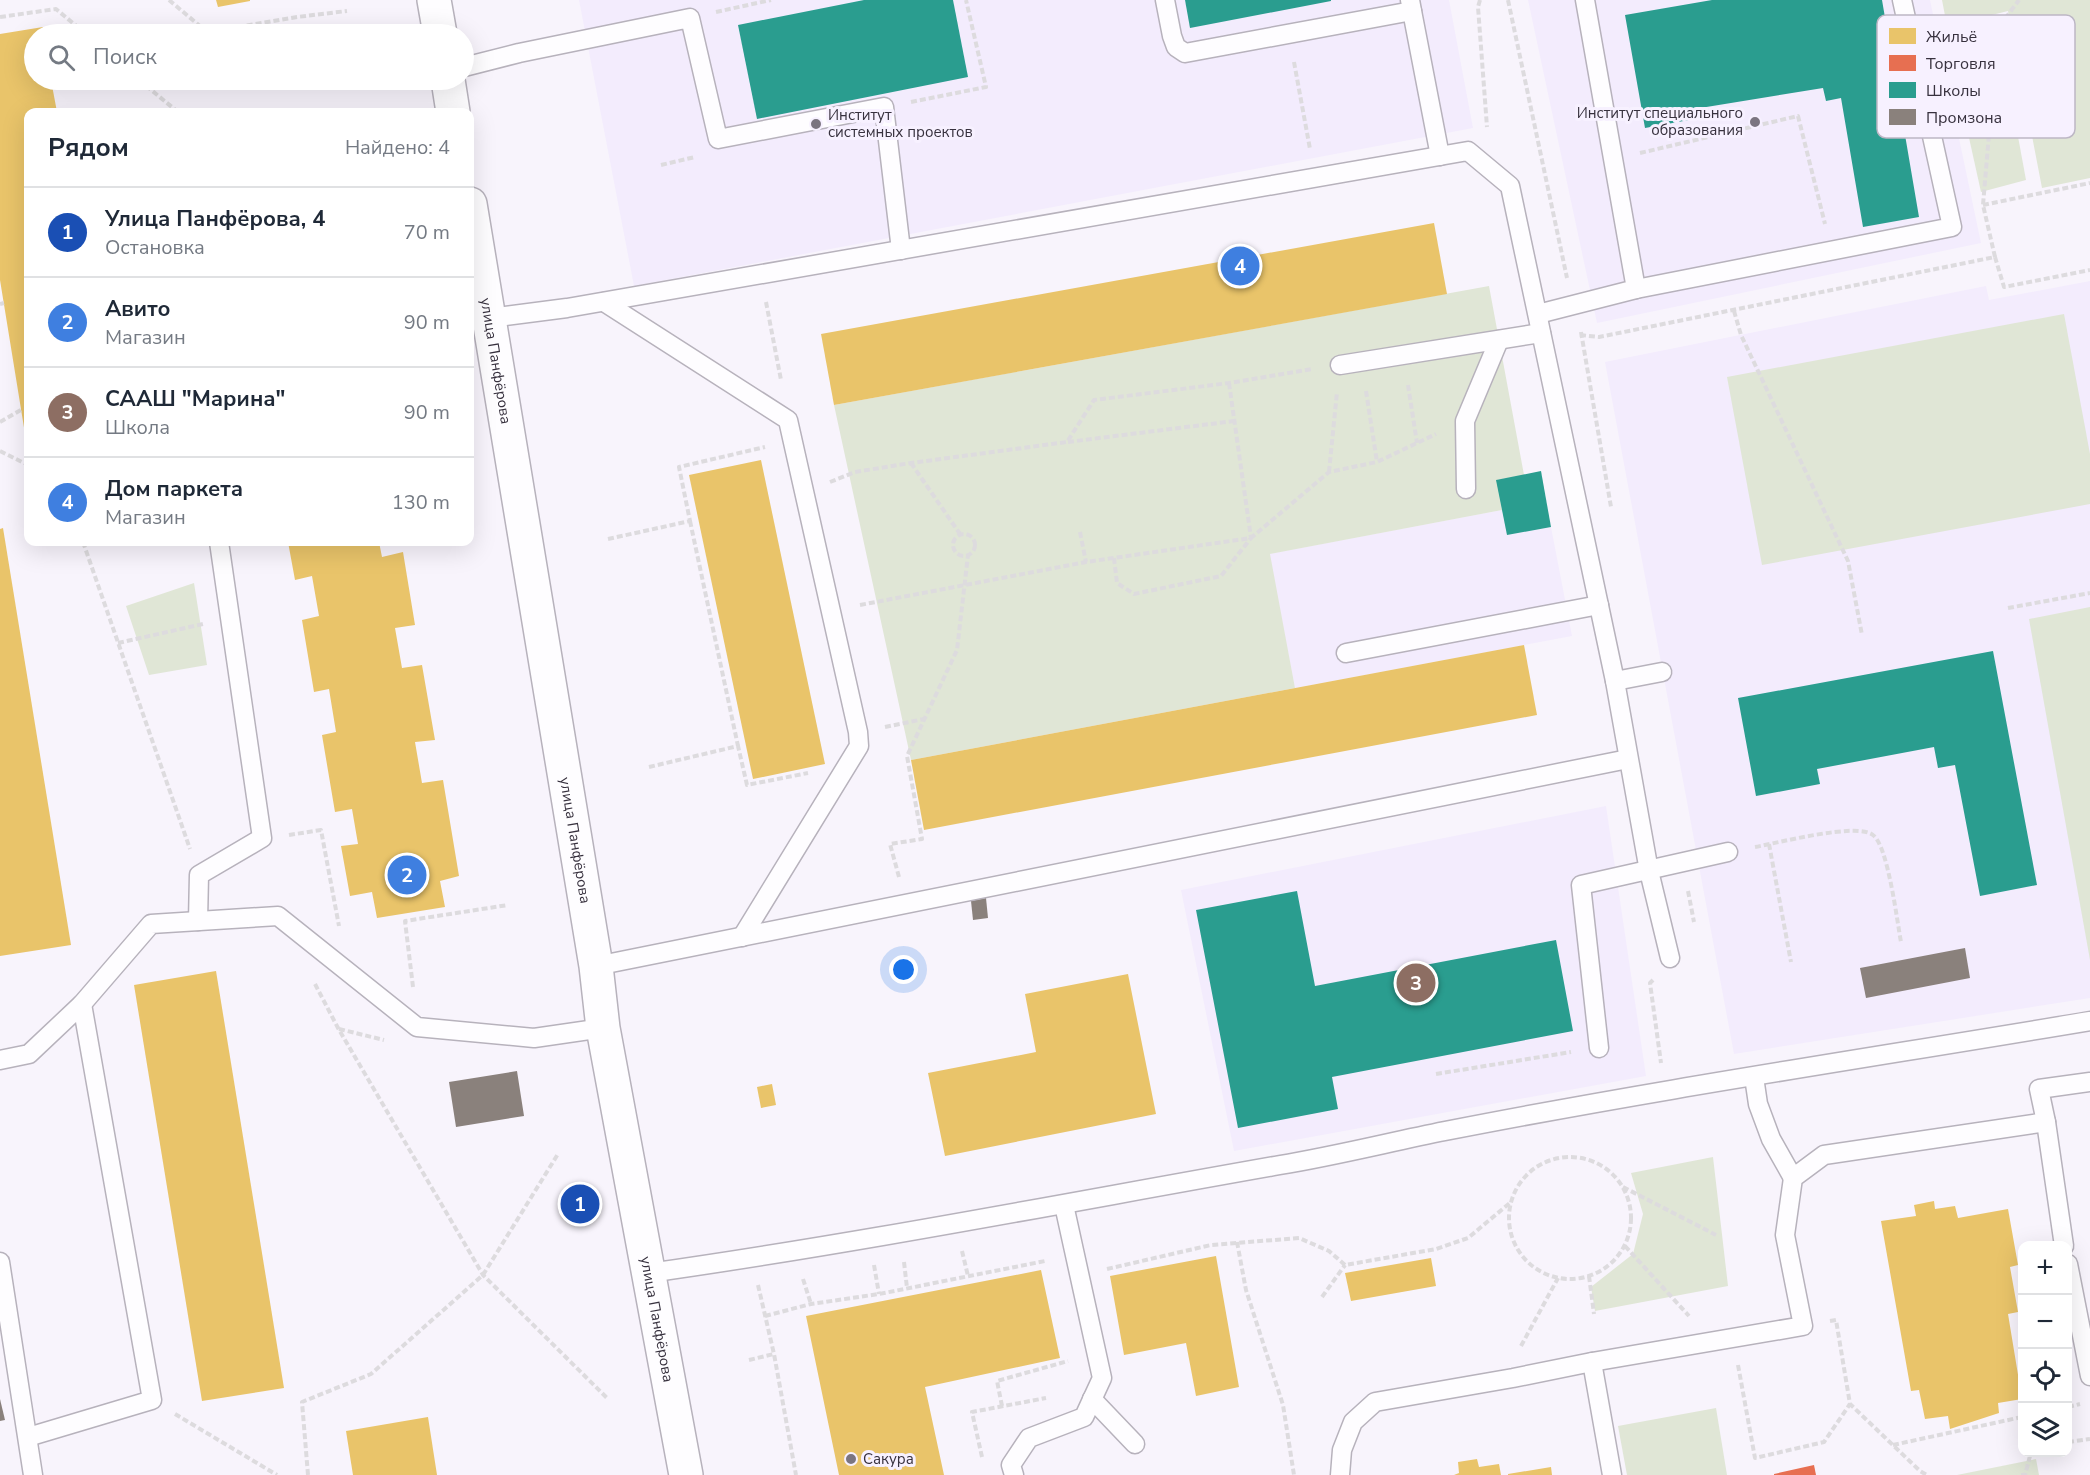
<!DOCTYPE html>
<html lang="ru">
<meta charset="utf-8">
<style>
body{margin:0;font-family:"Nunito Sans",sans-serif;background:#f2f2f3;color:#1f2937}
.controls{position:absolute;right:18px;bottom:18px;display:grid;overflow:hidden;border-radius:12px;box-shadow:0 6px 24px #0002}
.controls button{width:54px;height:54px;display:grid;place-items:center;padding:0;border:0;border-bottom:2px solid #e0e1e3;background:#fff;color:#1f2937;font:30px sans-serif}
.you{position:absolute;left:904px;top:970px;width:21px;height:21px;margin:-15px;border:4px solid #fff;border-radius:50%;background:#1a73e8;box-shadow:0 0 0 9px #1a73e833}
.badge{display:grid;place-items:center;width:39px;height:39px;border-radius:50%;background:#0f766e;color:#fff;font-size:20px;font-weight:700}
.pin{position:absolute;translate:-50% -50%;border:3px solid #fff;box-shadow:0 2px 6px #0006}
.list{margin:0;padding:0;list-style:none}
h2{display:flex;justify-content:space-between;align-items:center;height:78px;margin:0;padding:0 24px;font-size:26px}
h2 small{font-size:20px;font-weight:400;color:#747a83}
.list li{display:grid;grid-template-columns:39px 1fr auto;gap:18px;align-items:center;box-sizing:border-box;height:90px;padding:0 24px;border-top:2px solid #e0e1e3}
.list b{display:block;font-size:22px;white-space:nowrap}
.list p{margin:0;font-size:20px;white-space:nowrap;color:#747a83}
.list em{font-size:20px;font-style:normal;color:#747a83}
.icon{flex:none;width:33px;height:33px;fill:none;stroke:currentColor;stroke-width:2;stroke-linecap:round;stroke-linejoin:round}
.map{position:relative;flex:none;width:2090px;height:1475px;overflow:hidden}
.search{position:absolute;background:#fff;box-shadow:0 6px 24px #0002;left:24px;top:24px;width:450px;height:66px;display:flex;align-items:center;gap:15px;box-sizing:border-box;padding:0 21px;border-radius:33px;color:#747a83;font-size:22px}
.panel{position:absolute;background:#fff;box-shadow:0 6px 24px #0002;left:24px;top:108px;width:450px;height:438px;border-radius:12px}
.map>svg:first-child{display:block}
.built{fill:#f3ecfd}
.green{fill:#e0e6d6}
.homes{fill:#e9c46a}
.shops{fill:#e76f51}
.schools{fill:#2a9d8f}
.industry{fill:#8a817c}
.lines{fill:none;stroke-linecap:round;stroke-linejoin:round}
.service-casing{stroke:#b7b2bc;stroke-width:21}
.tertiary-casing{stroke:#b7b2bc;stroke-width:36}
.path{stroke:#dddbde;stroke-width:4;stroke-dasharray:6 3;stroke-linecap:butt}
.service{stroke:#fefdff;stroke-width:18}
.tertiary{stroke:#fefdff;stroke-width:33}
.poi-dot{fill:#7b7580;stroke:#f7f1ff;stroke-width:2}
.labels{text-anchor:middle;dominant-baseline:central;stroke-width:6;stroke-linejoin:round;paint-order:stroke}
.poi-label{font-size:15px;fill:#37313e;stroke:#f7f1ff;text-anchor:start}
.street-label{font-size:15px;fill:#37313e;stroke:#f7f1ff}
.key{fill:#f7f1ff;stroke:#bdb7c5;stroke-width:1.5}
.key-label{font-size:16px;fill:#37313e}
</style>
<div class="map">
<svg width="2090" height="1475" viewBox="0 0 2090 1475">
<rect width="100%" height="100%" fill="#f8f4fc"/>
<g class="built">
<path d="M 579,0 L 1449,0 L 1473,128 L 634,286 Z"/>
<path d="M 1528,0 L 1930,0 L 1981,243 L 1597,323 Z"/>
<path d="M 2090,281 L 2090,998 L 1734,1054 L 1605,362 L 1986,286 L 1989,300 Z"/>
<path d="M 1502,510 L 1507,535 L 1551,527 L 1572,636 L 1295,688 L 1269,554 Z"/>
<path d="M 1606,806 L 1646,1076 L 1234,1151 L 1181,890 Z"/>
</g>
<g class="green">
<path d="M 1942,0 L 2090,0 L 2090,178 L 2042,188 L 2008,11 L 1947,26 Z"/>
<path d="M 1998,28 L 2026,180 L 1981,192 L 1947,38 Z"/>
<path d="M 1489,286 L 1524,475 L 1497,480 L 1502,510 L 1270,554 L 1295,688 L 911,760 L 834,405 Z"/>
<path d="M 2064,314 L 2090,454 L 2090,504 L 1762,565 L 1727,377 Z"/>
<path d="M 194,583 L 207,665 L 149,675 L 126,606 Z"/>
<path d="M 2090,607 L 2090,960 L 2029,619 Z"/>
<path d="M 1713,1157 L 1728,1286 L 1595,1311 L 1591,1287 L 1633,1254 L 1643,1214 L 1631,1173 Z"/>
<path d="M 1716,1408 L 1727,1475 L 1627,1475 L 1618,1426 Z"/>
<path d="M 2036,1459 L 2039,1475 L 1957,1475 Z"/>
</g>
<g class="homes">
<path d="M 216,0 L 250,0 L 250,1 L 218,7 Z"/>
<path d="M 43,27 L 44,34 L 34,34 L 34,80 L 51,80 L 57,112 L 28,112 L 27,446 L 0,280 L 0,34 Z"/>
<path d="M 1434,223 L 1447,294 L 834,405 L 821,334 Z"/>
<path d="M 761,460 L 825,764 L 753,779 L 689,475 Z"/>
<path d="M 3,528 L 71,945 L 0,956 L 0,529 Z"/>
<path d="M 288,542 L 379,542 L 382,557 L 403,552 L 415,625 L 395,628 L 402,668 L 422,665 L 435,740 L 415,742 L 422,783 L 443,780 L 459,876 L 440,881 L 445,907 L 377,918 L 372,892 L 350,896 L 341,846 L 358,844 L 352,809 L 335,812 L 322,735 L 336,732 L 329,689 L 314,692 L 302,620 L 319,616 L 312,576 L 295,580 Z"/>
<path d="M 1524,645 L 1537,715 L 924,830 L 911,760 Z"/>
<path d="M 216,971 L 284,1388 L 202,1401 L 134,985 Z"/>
<path d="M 1128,974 L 1156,1114 L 945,1156 L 928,1073 L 1036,1052 L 1025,994 Z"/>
<path d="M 772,1084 L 776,1105 L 761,1108 L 757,1087 Z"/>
<path d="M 1934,1201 L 1935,1209 L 1955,1206 L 1958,1218 L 2008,1209 L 2018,1265 L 2010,1267 L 2018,1312 L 2008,1314 L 2022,1399 L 1998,1403 L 1999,1413 L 1950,1429 L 1948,1416 L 1925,1419 L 1919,1390 L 1911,1391 L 1881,1221 L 1916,1216 L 1914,1205 Z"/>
<path d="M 1216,1256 L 1239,1387 L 1196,1396 L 1186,1343 L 1124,1355 L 1110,1276 Z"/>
<path d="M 1431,1258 L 1436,1286 L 1351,1301 L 1345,1273 Z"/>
<path d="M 1041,1270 L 1060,1358 L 925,1387 L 944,1475 L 839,1475 L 806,1316 Z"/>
<path d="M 428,1417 L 437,1475 L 353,1475 L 346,1431 Z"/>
<path d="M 1477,1459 L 1479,1467 L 1499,1464 L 1501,1475 L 1454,1475 L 1459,1473 L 1458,1462 Z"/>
<path d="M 1551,1467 L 1552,1475 L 1508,1475 L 1508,1474 Z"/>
</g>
<path class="shops" d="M 1814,1465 L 1816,1475 L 1774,1475 L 1774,1474 Z"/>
<g class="schools">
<path d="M 864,0 L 953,0 L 968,77 L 757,119 L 738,25 Z"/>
<path d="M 1185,0 L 1331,0 L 1331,1 L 1190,28 Z"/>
<path d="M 1712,0 L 1882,0 L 1919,217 L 1863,227 L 1841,98 L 1826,101 L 1823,88 L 1688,110 L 1689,120 L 1645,128 L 1625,15 Z"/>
<path d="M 1541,471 L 1551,527 L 1507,535 L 1496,480 Z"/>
<path d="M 1993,651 L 2037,885 L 1980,896 L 1955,765 L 1938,768 L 1934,747 L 1817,769 L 1820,784 L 1756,796 L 1738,698 Z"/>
<path d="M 1297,891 L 1315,986 L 1556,940 L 1573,1031 L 1332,1077 L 1338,1109 L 1238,1128 L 1196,910 Z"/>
</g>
<g class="industry">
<path d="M 986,898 L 988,918 L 973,920 L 971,901 Z"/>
<path d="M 1965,948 L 1970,978 L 1866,998 L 1860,968 Z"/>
<path d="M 517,1071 L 524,1116 L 456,1127 L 449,1082 Z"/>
<path d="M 0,1399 L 5,1420 L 0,1421 Z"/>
</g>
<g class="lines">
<defs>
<g id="service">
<path d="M 1165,0 L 1172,36 L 1176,47 L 1185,53 L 1412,11 L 1410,0"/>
<path d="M 1412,11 L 1440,156"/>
<path d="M 464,67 L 519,53 L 690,18 L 718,139 L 884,107 L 901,250"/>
<path d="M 1636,289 L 1952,227 L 1902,0"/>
<path d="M 604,302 L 788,420 L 858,732 L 859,746 L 742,937"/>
<path d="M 1538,314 L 1636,289 L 1585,0"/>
<path d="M 490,318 L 567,308 L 1468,151 L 1510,186 L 1615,681 L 1649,871 L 1670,958"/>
<path d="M 1340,365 L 1541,333"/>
<path d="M 1466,489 L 1465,421 L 1499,340"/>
<path d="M 1346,653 L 1599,605"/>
<path d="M 1615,681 L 1662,672"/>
<path d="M 198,921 L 199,875 L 262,838 L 219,542"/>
<path d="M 596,966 L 1628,759"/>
<path d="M 1599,1048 L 1581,885 L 1728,852"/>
<path d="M 0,1060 L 29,1054 L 82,1004 L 151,924 L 278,916 L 417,1027 L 534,1038 L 603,1028"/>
<path d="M 1754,1077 L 1758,1104 L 1771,1139 L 1793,1178"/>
<path d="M 2046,1122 L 2064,1246"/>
<path d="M 0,1262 L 33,1475"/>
<path d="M 2068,1264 L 2090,1376"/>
<path d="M 649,1273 C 860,1243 1070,1202 1280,1165 C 1335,1156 1390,1142 1445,1131 C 1659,1089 1875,1057 2090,1021"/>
<path d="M 1592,1362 L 1612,1475"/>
<path d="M 1092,1399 L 1135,1444"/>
<path d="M 28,1437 L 152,1400 L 82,1004"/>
<path d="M 1014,1475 L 1011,1465 L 1029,1438 L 1084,1417 L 1102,1378 L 1064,1205"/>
<path d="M 1340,1475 L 1342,1450 L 1353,1422 L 1375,1402 L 1513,1378 L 1592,1362 L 1803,1326 L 1785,1235 L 1793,1178 L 1824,1155 L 2046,1122 L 2039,1089 L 2090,1082"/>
</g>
<g id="tertiary">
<path d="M 434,0 L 440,34"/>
<path d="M 448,80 L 453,112"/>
<path id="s1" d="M 470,204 L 596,966 L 603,1028 L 686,1475"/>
</g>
</defs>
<use href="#service" class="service-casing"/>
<use href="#tertiary" class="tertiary-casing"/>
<g class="path">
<path d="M 169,0 L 207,32 L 297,17 L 347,11"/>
<path d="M 1480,0 L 1478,7 L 1487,127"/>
<path d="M 1508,0 L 1567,278"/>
<path d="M 716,12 L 771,0"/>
<path d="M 0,17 L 56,9 L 86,34"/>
<path d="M 1294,62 L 1310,149"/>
<path d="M 139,80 L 178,112"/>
<path d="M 911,102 L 986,87 L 966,0"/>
<path d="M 1640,153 L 1798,116 L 1825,224"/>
<path d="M 661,165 L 695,157"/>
<path d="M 1983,205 L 2090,183"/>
<path d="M 1995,257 L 1983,205 L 1998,28 L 2019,0"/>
<path d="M 766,302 L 781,380"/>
<path d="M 0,304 L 4,303"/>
<path d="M 1734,311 L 1741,335 L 1848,561 L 1862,635"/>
<path d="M 1581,332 L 1611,507"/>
<path d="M 1580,335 L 1599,337 L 1995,257 L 2004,287 L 2090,270"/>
<path d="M 1408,385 L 1417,443"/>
<path d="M 1366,391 L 1377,462"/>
<path d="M 0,422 L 21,410"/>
<path d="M 1068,442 L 1234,421"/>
<path d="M 0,451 L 28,465"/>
<path d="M 911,463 L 960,534"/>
<path d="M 1329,472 L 1337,392"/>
<path d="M 830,482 L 855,472 L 911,463 L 1067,442 L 1094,400 L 1229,383 L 1312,369"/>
<path d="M 690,521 L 738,746"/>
<path d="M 1080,532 L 1086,562"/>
<circle cx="964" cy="545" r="11"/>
<path d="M 608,539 L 690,521 L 679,467 L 765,447"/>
<path d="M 83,542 L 190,849"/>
<path d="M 1114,558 L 1117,583 L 1134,594 L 1221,576 L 1251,538 L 1229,383"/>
<path d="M 860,605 L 1086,562 L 1251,538 L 1329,472 L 1377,462 L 1436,434"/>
<path d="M 2008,608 L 2090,593"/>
<path d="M 118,643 L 203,624"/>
<path d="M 885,727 L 924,719"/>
<path d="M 649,767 L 738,746 L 747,785 L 808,773"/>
<path d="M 289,835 L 321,830 L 339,926"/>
<path d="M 1769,844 L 1791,962"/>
<path d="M 1755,847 C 1778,843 1857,822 1873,835 C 1888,846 1897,921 1901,942"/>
<path d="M 899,877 L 890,844 L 922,839 L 907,756 L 957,650 L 968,555"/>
<path d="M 1688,891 L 1694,922"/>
<path d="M 1653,980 L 1650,983 L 1661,1063"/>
<path d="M 315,984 L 338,1028 L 483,1275 L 608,1399"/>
<path d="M 413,987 L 405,921 L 508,905"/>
<path d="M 339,1029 L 384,1040"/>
<path d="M 1436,1074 L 1571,1052"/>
<circle cx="1570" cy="1218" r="61"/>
<path d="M 1623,1187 L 1716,1235"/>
<path d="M 1237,1242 L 1246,1290 L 1283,1405 L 1294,1475"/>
<path d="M 1625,1246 L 1689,1316"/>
<path d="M 962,1251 L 968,1276"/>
<path d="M 904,1262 L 907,1288"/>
<path d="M 874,1265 L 879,1294"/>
<path d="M 1107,1269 L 1211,1245 L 1299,1238 L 1329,1251 L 1345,1265 L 1436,1249 L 1468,1238 L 1511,1202"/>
<path d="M 1589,1276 L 1594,1314"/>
<path d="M 803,1279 L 811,1304"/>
<path d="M 758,1285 L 774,1354 L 796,1475"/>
<path d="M 1322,1297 L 1345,1265"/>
<path d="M 765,1316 L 811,1304 L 879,1294 L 1045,1261"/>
<path d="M 1830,1321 L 1836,1320 L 1850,1404 L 1920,1471 L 1927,1475"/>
<path d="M 1521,1346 L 1558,1278"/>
<path d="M 749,1360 L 774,1354"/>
<path d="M 1738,1365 L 1755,1458 L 1824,1442 L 1850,1404"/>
<path d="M 1002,1406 L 997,1381 L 1068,1361"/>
<path d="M 2068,1407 L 2080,1404"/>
<path d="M 175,1414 L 277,1475"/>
<path d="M 2068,1442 L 2090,1439"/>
<path d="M 1893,1445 L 2022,1417"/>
<path d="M 982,1457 L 972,1412 L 1046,1398"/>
<path d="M 308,1475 L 302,1402 L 371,1374 L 483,1275 L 558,1154"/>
<path d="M 2021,1475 L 2025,1475 L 2031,1452"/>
</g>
<use href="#service" class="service"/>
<use href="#tertiary" class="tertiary"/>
</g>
<g class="poi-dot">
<circle cx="1755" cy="122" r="6"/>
<circle cx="816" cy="124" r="6"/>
<circle cx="851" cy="1459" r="6"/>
</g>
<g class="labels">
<g class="poi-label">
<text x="1743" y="113" text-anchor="end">Институт специального<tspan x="1743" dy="17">образования</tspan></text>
<text x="828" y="115">Институт<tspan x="828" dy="17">системных проектов</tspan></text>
<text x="863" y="1459">Сакура</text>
</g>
<g class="street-label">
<text stroke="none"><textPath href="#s1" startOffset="159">улица Панфёрова</textPath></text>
<text stroke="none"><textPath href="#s1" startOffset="645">улица Панфёрова</textPath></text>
<text stroke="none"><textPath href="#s1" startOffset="1131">улица Панфёрова</textPath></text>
</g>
</g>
<rect x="1877" y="15" width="198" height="123" rx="9" class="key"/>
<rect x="1889" y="28" width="27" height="16" fill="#e9c46a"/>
<rect x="1889" y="55" width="27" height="16" fill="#e76f51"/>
<rect x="1889" y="82" width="27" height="16" fill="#2a9d8f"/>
<rect x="1889" y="109" width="27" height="16" fill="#8a817c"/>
<g class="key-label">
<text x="1926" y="42">Жильё</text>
<text x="1926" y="69">Торговля</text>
<text x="1926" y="96">Школы</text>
<text x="1926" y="123">Промзона</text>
</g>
</svg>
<div class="controls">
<button>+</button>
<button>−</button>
<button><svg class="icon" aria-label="locate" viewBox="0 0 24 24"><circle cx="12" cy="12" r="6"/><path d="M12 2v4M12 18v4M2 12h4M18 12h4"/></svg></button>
<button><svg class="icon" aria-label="layers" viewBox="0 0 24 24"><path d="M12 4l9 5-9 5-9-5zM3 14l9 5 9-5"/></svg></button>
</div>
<div class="you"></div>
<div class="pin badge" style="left:580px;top:1204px;background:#1a4fb4">1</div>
<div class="pin badge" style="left:407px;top:875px;background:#3f7fe0">2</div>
<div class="pin badge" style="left:1416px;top:983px;background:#8d6e63">3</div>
<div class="pin badge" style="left:1240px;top:266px;background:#3f7fe0">4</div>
<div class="search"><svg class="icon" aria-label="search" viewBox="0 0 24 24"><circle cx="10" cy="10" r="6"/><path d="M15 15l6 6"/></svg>Поиск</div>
<section class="panel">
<h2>Рядом<small>Найдено: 4</small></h2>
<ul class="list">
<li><span class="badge" style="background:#1a4fb4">1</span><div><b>Улица Панфёрова, 4</b><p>Остановка</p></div><em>70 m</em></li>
<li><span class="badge" style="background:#3f7fe0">2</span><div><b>Авито</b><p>Магазин</p></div><em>90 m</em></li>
<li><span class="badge" style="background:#8d6e63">3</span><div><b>СААШ &quot;Марина&quot;</b><p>Школа</p></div><em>90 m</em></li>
<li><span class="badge" style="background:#3f7fe0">4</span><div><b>Дом паркета</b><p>Магазин</p></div><em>130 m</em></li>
</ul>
</section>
</div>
